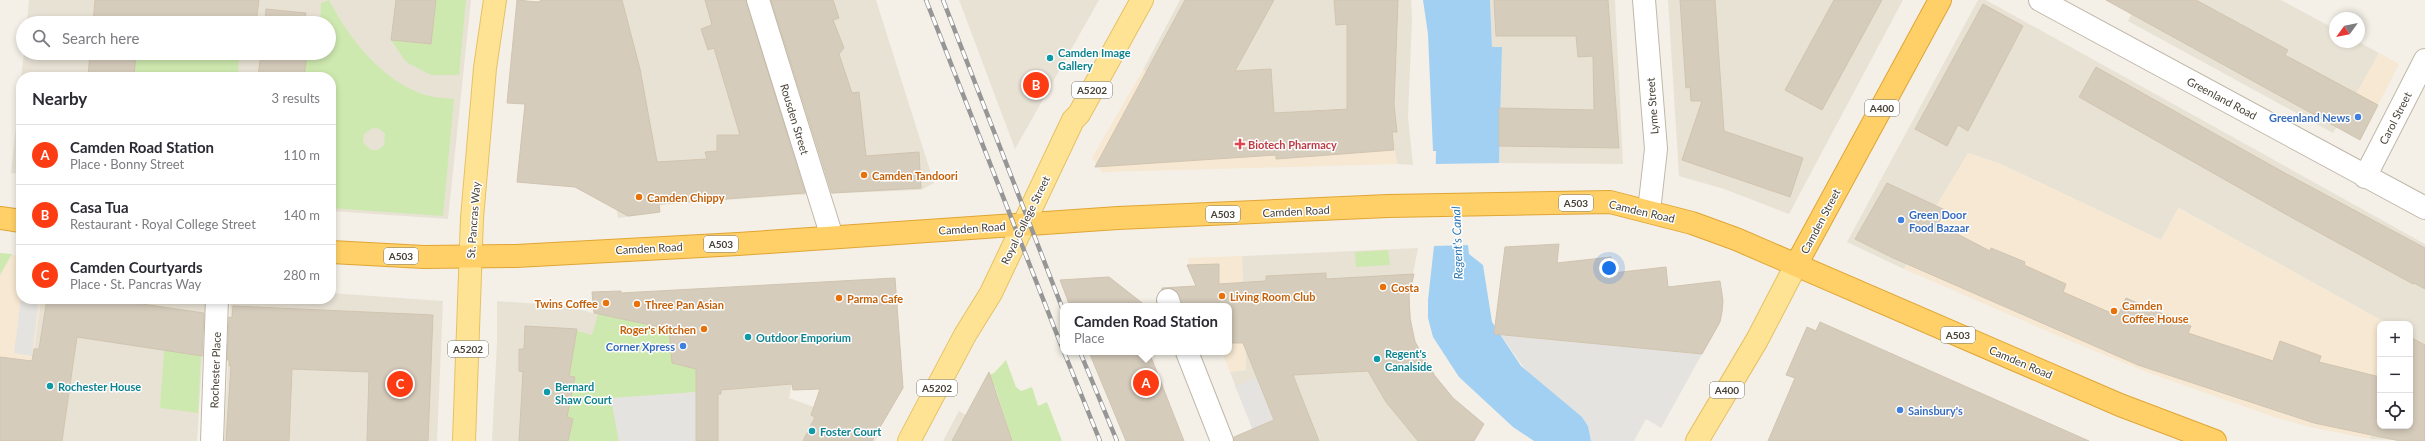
<!DOCTYPE html>
<meta charset="utf-8">
<style>
body{margin:0;font-family:Lato,sans-serif;background:#f7f7f7;color:#2b2b33}
.controls{position:absolute;right:12px;bottom:12px;display:grid;overflow:hidden;border-radius:8px;box-shadow:0 2px 6px #0003}
.controls button{width:36px;height:36px;display:grid;place-items:center;padding:0;border:0;border-bottom:1px solid #e1e1e2;background:#fff;color:#2b2b33;font:20px sans-serif}
.compass{position:absolute;left:2329px;top:12px;width:36px;height:36px;border-radius:50%;background:#fff;box-shadow:0 2px 6px #0003;rotate:237deg}
.you{position:absolute;left:1609px;top:268px;width:14px;height:14px;margin:-10px;border:3px solid #fff;border-radius:50%;background:#1a73e8;box-shadow:0 0 0 6px #1a73e833}
.badge{display:grid;place-items:center;width:26px;height:26px;border-radius:50%;background:#fe3c14;color:#fff;font-size:13px;font-weight:700}
.pin{position:absolute;translate:-50% -50%;border:2px solid #fff;box-shadow:0 1px 4px #0006}
.popup{position:absolute;left:1060px;top:303px;width:172px;height:52px;box-sizing:border-box;display:grid;place-content:center;border-radius:8px;background:#fff;filter:drop-shadow(0 1px 3px #0005);font-size:13px;white-space:nowrap;color:#7c7c81}
.popup b{font-size:15px;color:#2b2b33}
.popup::after{content:'';position:absolute;left:50%;top:100%;margin-left:-8px;border:8px solid transparent;border-top-color:#fff}
.list{margin:0;padding:0;list-style:none}
h2{display:flex;justify-content:space-between;align-items:center;height:52px;margin:0;padding:0 16px;font-size:17px}
h2 small{font-size:13px;font-weight:400;color:#7c7c81}
.list li{display:grid;grid-template-columns:26px 1fr auto;gap:12px;align-items:center;box-sizing:border-box;height:60px;padding:0 16px;border-top:1px solid #e1e1e2}
.list b{display:block;font-size:15px;white-space:nowrap}
.list p{margin:0;font-size:13px;white-space:nowrap;color:#7c7c81}
.list em{font-size:13px;font-style:normal;color:#7c7c81}
.icon{flex:none;width:22px;height:22px;fill:none;stroke:currentColor;stroke-width:2;stroke-linecap:round;stroke-linejoin:round}
.map{position:relative;flex:none;width:2425px;height:441px;overflow:hidden}
.search{position:absolute;background:#fff;box-shadow:0 2px 6px #0003;left:16px;top:16px;width:320px;height:44px;display:flex;align-items:center;gap:10px;box-sizing:border-box;padding:0 14px;border-radius:22px;color:#7c7c81;font-size:15px}
.panel{position:absolute;background:#fff;box-shadow:0 2px 6px #0003;left:16px;top:72px;width:320px;height:232px;border-radius:16px}
.map>svg:first-child{display:block}
.residential{fill:#e8e2d5}
.commercial{fill:#f6e8d2}
.green{fill:#cee9af;fill-rule:evenodd}
.parking{fill:#e5e3df}
.water{fill:#a2d0f2}
.pier{fill:#f4f0e7}
.building{fill:#d6ccbc;stroke:#d1c4af}
.lines{fill:none;stroke-linecap:round;stroke-linejoin:round}
.minor-casing{stroke:#c0b8a9;stroke-width:24}
.major-casing{stroke:#e6c163;stroke-width:24}
.highway-casing{stroke:#e0a535;stroke-width:24}
.minor{stroke:#fff;stroke-width:22}
.major{stroke:#ffe395;stroke-width:22}
.highway{stroke:#ffd067;stroke-width:22}
.rail-casing{stroke:#969696;stroke-width:4.5}
.rail{stroke:#fff;stroke-width:3;stroke-dasharray:9;stroke-linecap:butt}
.culture-dot{fill:#0f9aa8;stroke:#fff;stroke-width:1.5}
.shop-dot{fill:#3f7fe0;stroke:#fff;stroke-width:1.5}
.health-dot{fill:#e0444e;stroke:#fff;stroke-width:1.5}
.food-dot{fill:#e8710a;stroke:#fff;stroke-width:1.5}
.labels{text-anchor:middle;dominant-baseline:central;stroke-width:3;stroke-linejoin:round;paint-order:stroke}
.shield{fill:#fff;stroke:#7e7a72;stroke-width:1}
.shield-label{font-size:10px;font-weight:bold;fill:#474136}
.culture-label{font-size:11px;font-weight:bold;fill:#0d838f;stroke:#fff;text-anchor:start}
.street-label{font-size:11px;fill:#474136;stroke:#fff}
.shop-label{font-size:11px;font-weight:bold;fill:#366cbe;stroke:#fff;text-anchor:end}
.health-label{font-size:11px;font-weight:bold;fill:#be3a42;stroke:#fff;text-anchor:start}
.food-label{font-size:11px;font-weight:bold;fill:#c56008;stroke:#fff;text-anchor:start}
.water-label{font-size:12px;font-style:italic;fill:#2d79b5;stroke:#fff}
</style>
<div class="map">
<svg width="2425" height="441" viewBox="0 0 2425 441">
<rect width="100%" height="100%" fill="#f4f0e7"/>
<g class="residential">
<path d="M 29,0 L 471,0 L 448,219 L 331,211 L 331,77 L 21,77 L 24,53 L 329,53 L 329,23 L 27,23 Z"/>
<path d="M 574,0 L 876,0 L 934,183 L 921,190 L 794,195 L 660,205 L 658,213 L 618,218 L 598,102 Z"/>
<path d="M 959,0 L 1099,0 L 1015,149 Z"/>
<path d="M 1180,0 L 1411,0 L 1412,20 L 1408,117 L 1413,165 L 1397,164 L 1392,132 L 1397,131 L 1394,105 L 1274,113 L 1271,69 L 1155,75 L 1143,70 Z"/>
<path d="M 1490,0 L 1615,0 L 1623,164 L 1499,163 L 1502,47 L 1492,48 Z"/>
<path d="M 1668,0 L 1903,0 L 1789,214 L 1724,189 L 1679,176 Z"/>
<path d="M 1978,0 L 1986,0 L 2425,244 L 2425,441 L 2370,439 L 2378,398 L 2380,426 L 2410,426 L 2410,324 L 2388,324 L 2179,208 L 2161,240 L 2001,164 L 1968,153 L 1904,269 L 1847,242 Z"/>
<path d="M 2139,0 L 2281,0 L 2335,29 L 2335,42 L 2359,42 L 2379,53 L 2355,98 L 2333,133 L 2128,21 Z"/>
<path d="M 21,79 L 21,174 L 11,173 Z"/>
<path d="M 1418,248 L 1409,295 L 1412,331 L 1422,357 L 1435,376 L 1453,398 L 1484,424 L 1474,441 L 1257,441 L 1230,372 L 1246,370 L 1242,256 Z"/>
<path d="M 331,293 L 443,301 L 437,441 L 224,441 L 231,299 L 331,299 Z"/>
<path d="M 41,299 L 206,299 L 197,441 L 62,441 L 75,354 L 34,349 Z"/>
<path d="M 497,301 L 569,306 L 616,320 L 740,388 L 792,384 L 789,398 L 836,415 L 879,434 L 875,441 L 492,441 L 497,342 Z"/>
<path d="M 959,411 L 966,415 L 968,411 L 984,420 L 992,441 L 943,441 Z"/>
</g>
<g class="commercial">
<path d="M 2379,53 L 2399,64 L 2360,140 L 2337,127 Z"/>
<path d="M 1271,69 L 1274,113 L 1394,105 L 1397,132 L 1392,132 L 1397,164 L 1102,172 L 1092,158 L 1143,70 L 1155,75 Z"/>
<path d="M 1968,153 L 2001,164 L 2161,240 L 2178,208 L 2388,324 L 2380,324 L 2380,378 L 2370,439 L 2310,427 L 2274,417 L 2149,373 L 2068,340 L 1904,269 L 1936,206 Z"/>
<path d="M 0,253 L 21,256 L 21,299 L 41,299 L 34,349 L 75,354 L 62,441 L 0,441 Z"/>
<path d="M 1242,256 L 1246,370 L 1230,372 L 1222,352 L 1229,352 L 1229,306 L 1196,285 L 1190,273 L 1188,258 Z"/>
</g>
<g class="green">
<path d="M 329,0 C 349,39 383,82 426,95 C 435,98 445,98 454,99 L 443,216 L 331,208 L 331,77 L 304,77 L 307,55 L 311,56 L 315,53 L 329,53 L 329,23 L 320,23 L 321,3 ZM 373,128 L 380,129 L 385,134 L 384,145 L 378,150 L 371,150 L 363,142 L 364,134 Z"/>
<path d="M 436,0 L 466,0 L 459,75 L 431,75 L 406,62 L 391,40 L 431,44 Z"/>
<path d="M 136,53 L 239,53 L 238,77 L 134,77 Z"/>
<path d="M 1388,250 L 1390,265 L 1356,267 L 1355,252 Z"/>
<path d="M 0,253 L 12,254 L 0,275 Z"/>
<path d="M 598,314 L 669,329 L 672,363 L 696,369 L 697,392 L 611,399 L 619,441 L 568,441 L 572,419 L 567,417 L 575,377 L 569,376 L 576,336 L 571,329 L 592,335 Z"/>
<path d="M 164,350 L 201,356 L 198,413 L 160,408 Z"/>
<path d="M 1006,360 L 1016,387 L 1021,391 L 1032,387 L 1038,406 L 1047,402 L 1062,441 L 1012,441 L 995,387 L 985,381 L 987,376 L 994,373 Z"/>
</g>
<g class="parking">
<path d="M 21,298 L 39,299 L 32,356 L 14,353 Z"/>
<path d="M 1501,335 L 1702,354 L 1661,428 L 1646,419 L 1634,441 L 1591,441 L 1588,426 L 1583,418 L 1529,375 Z"/>
<path d="M 1257,378 L 1274,420 L 1253,429 L 1235,386 Z"/>
<path d="M 697,392 L 696,441 L 619,441 L 611,398 Z"/>
</g>
<path class="water" d="M 1423,0 L 1490,0 L 1492,47 L 1502,47 L 1499,163 L 1468,245 L 1469,254 L 1483,265 L 1492,322 L 1521,366 L 1582,417 L 1588,426 L 1591,441 L 1534,441 L 1513,427 L 1459,377 L 1433,337 L 1428,318 L 1428,300 L 1434,246 L 1436,151 L 1433,151 L 1428,34 Z"/>
<path class="pier" d="M 1499,163 L 1499,168 L 1470,245 L 1432,246 L 1435,164 Z"/>
<g class="building">
<path d="M 95,0 L 259,0 L 256,23 L 93,23 Z"/>
<path d="M 396,0 L 436,0 L 431,44 L 391,40 Z"/>
<path d="M 517,0 L 537,2 L 543,0 L 622,0 L 640,69 L 657,162 L 707,159 L 705,152 L 717,151 L 717,135 L 740,135 L 714,48 L 708,50 L 701,29 L 712,25 L 705,0 L 746,0 L 805,193 L 659,204 L 660,212 L 628,216 L 575,187 L 517,182 L 525,104 L 507,103 Z"/>
<path d="M 771,0 L 833,0 L 839,18 L 833,20 L 844,48 L 839,54 L 852,93 L 859,92 L 866,156 L 919,152 L 921,188 L 832,193 Z"/>
<path d="M 1185,0 L 1274,0 L 1235,71 L 1271,69 L 1274,113 L 1347,109 L 1347,24 L 1336,25 L 1334,0 L 1398,0 L 1394,105 L 1397,132 L 1392,132 L 1394,150 L 1276,159 L 1276,155 L 1095,167 Z"/>
<path d="M 1494,0 L 1608,0 L 1619,148 L 1499,146 L 1499,108 L 1594,110 L 1593,56 L 1578,57 L 1576,36 L 1496,36 Z"/>
<path d="M 1680,0 L 1715,0 L 1724,131 L 1803,158 L 1790,197 L 1682,160 L 1702,101 L 1691,101 L 1690,87 L 1686,88 Z"/>
<path d="M 1834,0 L 1882,0 L 1822,110 L 1785,90 Z"/>
<path d="M 2106,0 L 2196,0 L 2288,50 L 2285,55 L 2378,105 L 2360,140 Z"/>
<path d="M 1983,4 L 2023,26 L 1968,131 L 1958,125 L 1947,146 L 1915,129 Z"/>
<path d="M 266,9 L 306,13 L 305,18 L 311,19 L 310,23 L 265,23 Z"/>
<path d="M 90,53 L 136,53 L 134,77 L 88,77 Z"/>
<path d="M 261,53 L 307,53 L 304,77 L 258,77 Z"/>
<path d="M 2096,67 L 2283,172 L 2425,248 L 2425,289 L 2414,283 L 2413,284 L 2289,216 L 2079,97 Z"/>
<path d="M 1887,183 L 1945,210 L 1938,224 L 1990,251 L 1991,248 L 2025,262 L 2024,265 L 2066,284 L 2063,292 L 2118,316 L 2126,298 L 2191,326 L 2188,333 L 2273,361 L 2280,341 L 2321,356 L 2319,362 L 2380,377 L 2380,426 L 2410,426 L 2410,337 L 2425,345 L 2425,441 L 2400,441 L 2314,423 L 2138,365 L 1891,257 L 1855,239 Z"/>
<path d="M 1559,244 L 1557,263 L 1611,257 L 1613,273 L 1666,267 L 1668,287 L 1720,281 L 1723,301 L 1722,312 L 1720,322 L 1702,354 L 1494,334 L 1505,247 Z"/>
<path d="M 1219,264 L 1219,284 L 1266,281 L 1266,276 L 1326,273 L 1326,279 L 1414,274 L 1409,295 L 1410,318 L 1415,342 L 1435,376 L 1453,398 L 1484,424 L 1474,441 L 1418,441 L 1386,402 L 1368,371 L 1293,375 L 1319,441 L 1234,441 L 1234,437 L 1274,420 L 1243,343 L 1229,343 L 1229,306 L 1182,306 L 1176,290 L 1170,288 L 1162,290 L 1162,288 L 1196,286 L 1187,265 Z"/>
<path d="M 1109,277 L 1146,306 L 1070,306 L 1060,280 Z"/>
<path d="M 895,278 L 903,388 L 872,441 L 803,441 L 815,417 L 811,415 L 820,389 L 793,390 L 792,384 L 721,390 L 721,394 L 718,394 L 718,441 L 696,441 L 696,369 L 672,363 L 669,329 L 594,313 L 592,292 L 621,291 L 621,293 Z"/>
<path d="M 47,299 L 143,299 L 142,304 L 204,313 L 202,356 L 77,337 L 62,441 L 0,441 L 0,357 L 32,361 L 34,349 L 39,349 Z"/>
<path d="M 233,306 L 433,315 L 428,441 L 367,441 L 369,372 L 292,369 L 289,441 L 226,441 L 231,366 L 229,366 L 229,360 L 227,360 L 229,317 L 232,318 Z"/>
<path d="M 1820,322 L 2089,441 L 1768,441 L 1795,378 L 1786,375 L 1807,327 L 1816,331 Z"/>
<path d="M 525,326 L 577,329 L 569,376 L 575,377 L 567,417 L 573,419 L 568,441 L 519,441 L 523,372 L 519,371 L 519,349 L 524,349 Z"/>
<path d="M 1089,352 L 1149,352 L 1184,441 L 1126,441 Z"/>
<path d="M 989,372 L 1012,441 L 952,441 L 968,411 Z"/>
</g>
<g class="lines">
<defs>
<g id="minor">
<path d="M 758,0 L 832,237"/>
<path d="M 1644,0 L 1656,149 L 1649,211"/>
<path d="M 2040,0 L 2425,208"/>
<path d="M 2365,177 L 2425,60"/>
<path d="M 1168,300 L 1170,306"/>
<path d="M 1187,352 L 1222,441"/>
<path d="M 212,441 L 217,299"/>
</g>
<g id="major">
<path d="M 464,441 L 472,218 L 485,68 L 495,0"/>
<path d="M 909,441 L 965,335 L 991,293 L 1073,120 L 1079,114 L 1142,0"/>
<path d="M 1697,441 L 1757,340 L 1796,265"/>
</g>
<g id="highway">
<path d="M 0,218 L 21,221"/>
<path d="M 331,252 L 424,257 L 516,256 L 738,244 L 1118,218 L 1388,206 L 1610,202 L 1692,223 L 1736,239 L 2120,405 L 2215,441"/>
<path d="M 1796,265 L 1940,0"/>
</g>
</defs>
<use href="#minor" class="minor-casing"/>
<use href="#major" class="major-casing"/>
<use href="#highway" class="highway-casing"/>
<use href="#minor" class="minor"/>
<use href="#major" class="major"/>
<use href="#highway" class="highway"/>
<defs>
<g id="rail">
<path d="M 926,0 L 1063,350"/>
<path d="M 943,0 L 1063,310"/>
<path d="M 1064,352 L 1100,441"/>
<path d="M 1080,352 L 1117,441"/>
</g>
</defs>
<use href="#rail" class="rail-casing"/>
<use href="#rail" class="rail"/>
</g>
<g class="culture-dot">
<circle cx="1050" cy="58" r="4"/>
<circle cx="748" cy="337" r="4"/>
<circle cx="1377" cy="359" r="4"/>
<circle cx="50" cy="386" r="4"/>
<circle cx="547" cy="392" r="4"/>
<circle cx="812" cy="431" r="4"/>
</g>
<g class="shop-dot">
<circle cx="2358" cy="117" r="4"/>
<circle cx="1901" cy="220" r="4"/>
<circle cx="683" cy="346" r="4"/>
<circle cx="1900" cy="410" r="4"/>
</g>
<path class="health-dot" d="M1238 138h4v4h4v4h-4v4h-4v-4h-4v-4h4z"/>
<g class="food-dot">
<circle cx="864" cy="175" r="4"/>
<circle cx="639" cy="197" r="4"/>
<circle cx="1383" cy="287" r="4"/>
<circle cx="1222" cy="296" r="4"/>
<circle cx="839" cy="298" r="4"/>
<circle cx="606" cy="303" r="4"/>
<circle cx="637" cy="304" r="4"/>
<circle cx="2114" cy="311" r="4"/>
<circle cx="704" cy="329" r="4"/>
</g>
<g class="labels">
<g class="shield">
<rect x="1072" y="82" width="40" height="16" rx="3"/>
<rect x="1865" y="100" width="34" height="16" rx="3"/>
<rect x="1559" y="195" width="34" height="16" rx="3"/>
<rect x="1206" y="206" width="34" height="16" rx="3"/>
<rect x="704" y="236" width="34" height="16" rx="3"/>
<rect x="384" y="248" width="34" height="16" rx="3"/>
<rect x="1941" y="327" width="34" height="16" rx="3"/>
<rect x="448" y="341" width="40" height="16" rx="3"/>
<rect x="917" y="380" width="40" height="16" rx="3"/>
<rect x="1710" y="382" width="34" height="16" rx="3"/>
</g>
<g class="shield-label">
<text x="1092" y="90">A5202</text>
<text x="1882" y="108">A400</text>
<text x="1576" y="203">A503</text>
<text x="1223" y="214">A503</text>
<text x="721" y="244">A503</text>
<text x="401" y="256">A503</text>
<text x="1958" y="335">A503</text>
<text x="468" y="349">A5202</text>
<text x="937" y="388">A5202</text>
<text x="1727" y="390">A400</text>
</g>
<g class="culture-label">
<text x="1058" y="52">Camden Image<tspan x="1058" dy="13">Gallery</tspan></text>
<text x="756" y="337">Outdoor Emporium</text>
<text x="1385" y="353">Regent's<tspan x="1385" dy="13">Canalside</tspan></text>
<text x="58" y="386">Rochester House</text>
<text x="555" y="386">Bernard<tspan x="555" dy="13">Shaw Court</tspan></text>
<text x="820" y="431">Foster Court</text>
</g>
<g class="street-label">
<text transform="translate(2222 98) rotate(28)">Greenland Road</text>
<text transform="translate(1652 106) rotate(-94)">Lyme Street</text>
<text transform="translate(2395 118) rotate(-63)">Carol Street</text>
<text transform="translate(795 119) rotate(73)">Rousden Street</text>
<text transform="translate(1296 211) rotate(-3)">Camden Road</text>
<text transform="translate(1642 211) rotate(13)">Camden Road</text>
<text transform="translate(473 220) rotate(-86)">St. Pancras Way</text>
<text transform="translate(1025 220) rotate(-64)">Royal College Street</text>
<text transform="translate(1820 221) rotate(-62)">Camden Street</text>
<text transform="translate(972 228) rotate(-4)">Camden Road</text>
<text transform="translate(649 248) rotate(-3)">Camden Road</text>
<text transform="translate(2021 362) rotate(23)">Camden Road</text>
<text transform="translate(215 370) rotate(-88)">Rochester Place</text>
</g>
<g class="shop-label">
<text x="2350" y="117">Greenland News</text>
<text x="1909" y="214" text-anchor="start">Green Door<tspan x="1909" dy="13">Food Bazaar</tspan></text>
<text x="675" y="346">Corner Xpress</text>
<text x="1908" y="410" text-anchor="start">Sainsbury's</text>
</g>
<g class="health-label">
<text x="1248" y="144">Biotech Pharmacy</text>
</g>
<g class="food-label">
<text x="872" y="175">Camden Tandoori</text>
<text x="647" y="197">Camden Chippy</text>
<text x="1391" y="287">Costa</text>
<text x="1230" y="296">Living Room Club</text>
<text x="847" y="298">Parma Cafe</text>
<text x="598" y="303" text-anchor="end">Twins Coffee</text>
<text x="645" y="304">Three Pan Asian</text>
<text x="2122" y="305">Camden<tspan x="2122" dy="13">Coffee House</tspan></text>
<text x="696" y="329" text-anchor="end">Roger's Kitchen</text>
</g>
<g class="water-label">
<text transform="translate(1457 243) rotate(-92)">Regent's Canal</text>
</g>
</g>
</svg>
<div class="controls">
<button>+</button>
<button>−</button>
<button><svg class="icon" aria-label="locate" viewBox="0 0 24 24"><circle cx="12" cy="12" r="6"/><path d="M12 2v4M12 18v4M2 12h4M18 12h4"/></svg></button>
</div>
<svg class="compass" viewBox="-18 -18 36 36"><path d="M0-13l5 13h-10z" fill="#e53935"/><path d="M0 13l5-13h-10z" fill="#7c7c81"/></svg>
<div class="you"></div>
<div class="pin badge" style="left:1146px;top:383px">A</div>
<div class="popup"><b>Camden Road Station</b>Place</div>
<div class="pin badge" style="left:1036px;top:85px">B</div>
<div class="pin badge" style="left:400px;top:384px">C</div>
<div class="search"><svg class="icon" aria-label="search" viewBox="0 0 24 24"><circle cx="10" cy="10" r="6"/><path d="M15 15l6 6"/></svg>Search here</div>
<section class="panel">
<h2>Nearby<small>3 results</small></h2>
<ul class="list">
<li><span class="badge">A</span><div><b>Camden Road Station</b><p>Place · Bonny Street</p></div><em>110 m</em></li>
<li><span class="badge">B</span><div><b>Casa Tua</b><p>Restaurant · Royal College Street</p></div><em>140 m</em></li>
<li><span class="badge">C</span><div><b>Camden Courtyards</b><p>Place · St. Pancras Way</p></div><em>280 m</em></li>
</ul>
</section>
</div>
